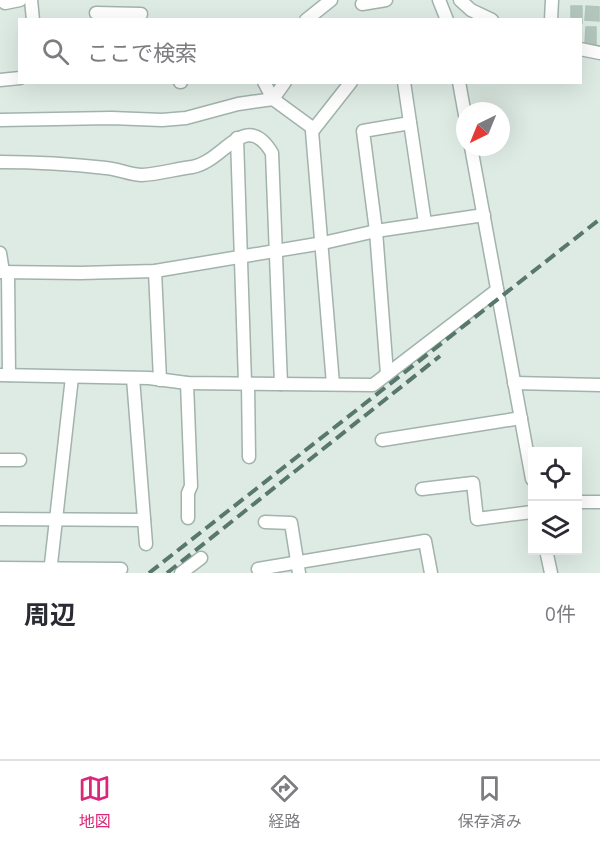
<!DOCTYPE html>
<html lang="ja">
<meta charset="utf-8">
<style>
body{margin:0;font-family:Ubuntu,"Noto Sans JP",sans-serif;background:#f2f2f3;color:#2b2b33}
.controls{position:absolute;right:18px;bottom:18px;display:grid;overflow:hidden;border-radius:0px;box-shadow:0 6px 24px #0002}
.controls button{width:54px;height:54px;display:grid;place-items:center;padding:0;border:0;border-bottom:2px solid #e1e1e2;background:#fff;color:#2b2b33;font:30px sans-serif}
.compass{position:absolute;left:456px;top:102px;width:54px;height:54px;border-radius:50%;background:#fff;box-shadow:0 6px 24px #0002;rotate:223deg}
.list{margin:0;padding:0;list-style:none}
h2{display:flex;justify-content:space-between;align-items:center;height:78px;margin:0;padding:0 24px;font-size:26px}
h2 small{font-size:20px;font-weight:400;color:#7c7c81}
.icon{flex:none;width:33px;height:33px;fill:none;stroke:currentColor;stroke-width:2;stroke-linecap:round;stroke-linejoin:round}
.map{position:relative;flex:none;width:600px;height:573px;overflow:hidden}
.search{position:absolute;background:#fff;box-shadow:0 6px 24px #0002;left:18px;right:18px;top:18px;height:66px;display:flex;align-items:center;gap:15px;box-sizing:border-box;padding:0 21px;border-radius:0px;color:#7c7c81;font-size:22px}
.sheet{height:186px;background:#fff}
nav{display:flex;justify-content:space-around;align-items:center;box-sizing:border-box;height:84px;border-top:2px solid #e1e1e2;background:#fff;font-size:16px;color:#7c7c81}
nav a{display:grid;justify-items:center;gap:3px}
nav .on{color:#db2777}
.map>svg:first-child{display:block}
.building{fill:#b3c6bd;stroke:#b0c5bb;stroke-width:1.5}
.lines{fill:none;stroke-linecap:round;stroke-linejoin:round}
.minor-casing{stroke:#a1b3ab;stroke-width:15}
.minor{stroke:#fff;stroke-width:12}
.rail{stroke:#58786d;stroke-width:4;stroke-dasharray:12 6;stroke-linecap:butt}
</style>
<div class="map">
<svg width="600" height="573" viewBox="0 0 600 573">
<rect width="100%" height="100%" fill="#deebe4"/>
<g class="building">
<path d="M 571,6 L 582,6 L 582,24 L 580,20 L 571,20 Z"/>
<path d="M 586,6 L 599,7 L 599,21 L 585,20 Z"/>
<path d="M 586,27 L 596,27 L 596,45 L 585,45 Z"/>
</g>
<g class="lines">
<defs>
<g id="minor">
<path d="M 31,0 L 33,20"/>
<path d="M 439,0 L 447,20"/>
<path d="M 460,0 L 471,10 L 492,20"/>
<path d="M 5,3 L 20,0"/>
<path d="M 362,4 L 386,0"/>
<path d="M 96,13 L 141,14"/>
<path d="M 306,20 L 331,0"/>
<path d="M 551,20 L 552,0"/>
<path d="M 580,49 L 600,53"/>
<path d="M 0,80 L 20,78"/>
<path d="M 180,82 L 181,82"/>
<path d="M 264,82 L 273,99 L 314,129 L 351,82"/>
<path d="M 404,82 L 425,223"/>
<path d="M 459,82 L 465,115"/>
<path d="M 0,120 L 111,118 L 162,120 L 186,118 L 238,104 L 273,99 L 285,82"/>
<path d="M 314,129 L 312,131 L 333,384"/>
<path d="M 237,138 L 245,383"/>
<path d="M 471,147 L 532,479"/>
<path d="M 0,162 C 35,162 71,164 106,168 C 118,169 131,175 142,175 C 159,174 176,169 192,167 C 224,162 245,108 272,153 L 281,384"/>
<path d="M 0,253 L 3,272"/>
<path d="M 155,271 L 160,380"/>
<path d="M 0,272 L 80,273 L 155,271 L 323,243 L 376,231 L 484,215"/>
<path d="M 8,273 L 9,375"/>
<path d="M 387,374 L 376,231 L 363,131 L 410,123"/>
<path d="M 0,375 L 149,378 L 187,383 L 373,385 L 497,290"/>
<path d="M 133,378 L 146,544"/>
<path d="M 187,383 L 191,486 L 188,493 L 188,518"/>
<path d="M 248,383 L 249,457"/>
<path d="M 514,383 L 600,385"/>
<path d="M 382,440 L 521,418"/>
<path d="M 0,460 L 20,460"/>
<path d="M 422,489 L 473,483 L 477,519 L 532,512"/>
<path d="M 578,502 L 600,502"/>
<path d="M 0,519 L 144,520"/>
<path d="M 265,522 L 291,523 L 299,573"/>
<path d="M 546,550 L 551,573"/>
<path d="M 0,568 L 121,569"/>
<path d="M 258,569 L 425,541 L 431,573"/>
<path d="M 50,573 L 72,377"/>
<path d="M 181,573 L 201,558"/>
</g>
</defs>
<use href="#minor" class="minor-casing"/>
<use href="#minor" class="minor"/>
<g class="rail">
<path d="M 149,573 L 600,219"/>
<path d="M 167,573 L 440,356"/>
</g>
</g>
</svg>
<div class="controls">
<button><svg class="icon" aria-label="locate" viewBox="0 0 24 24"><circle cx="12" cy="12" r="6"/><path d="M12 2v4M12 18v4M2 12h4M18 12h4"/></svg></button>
<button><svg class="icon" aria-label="layers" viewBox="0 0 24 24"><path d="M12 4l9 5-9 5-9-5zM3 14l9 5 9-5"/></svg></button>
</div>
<svg class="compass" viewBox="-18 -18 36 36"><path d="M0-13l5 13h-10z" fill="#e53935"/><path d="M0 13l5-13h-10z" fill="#7c7c81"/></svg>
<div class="search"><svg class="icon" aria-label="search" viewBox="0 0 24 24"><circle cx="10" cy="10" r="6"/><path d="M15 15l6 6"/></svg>ここで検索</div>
</div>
<section class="sheet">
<h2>周辺<small>0件</small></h2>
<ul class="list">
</ul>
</section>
<nav>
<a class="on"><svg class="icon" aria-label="map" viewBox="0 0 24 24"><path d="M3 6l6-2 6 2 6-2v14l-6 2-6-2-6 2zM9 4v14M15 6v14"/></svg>地図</a>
<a><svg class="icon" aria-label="directions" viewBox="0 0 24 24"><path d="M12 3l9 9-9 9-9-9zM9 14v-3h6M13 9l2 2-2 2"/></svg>経路</a>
<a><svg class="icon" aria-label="saved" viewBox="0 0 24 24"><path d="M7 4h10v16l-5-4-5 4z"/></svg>保存済み</a>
</nav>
